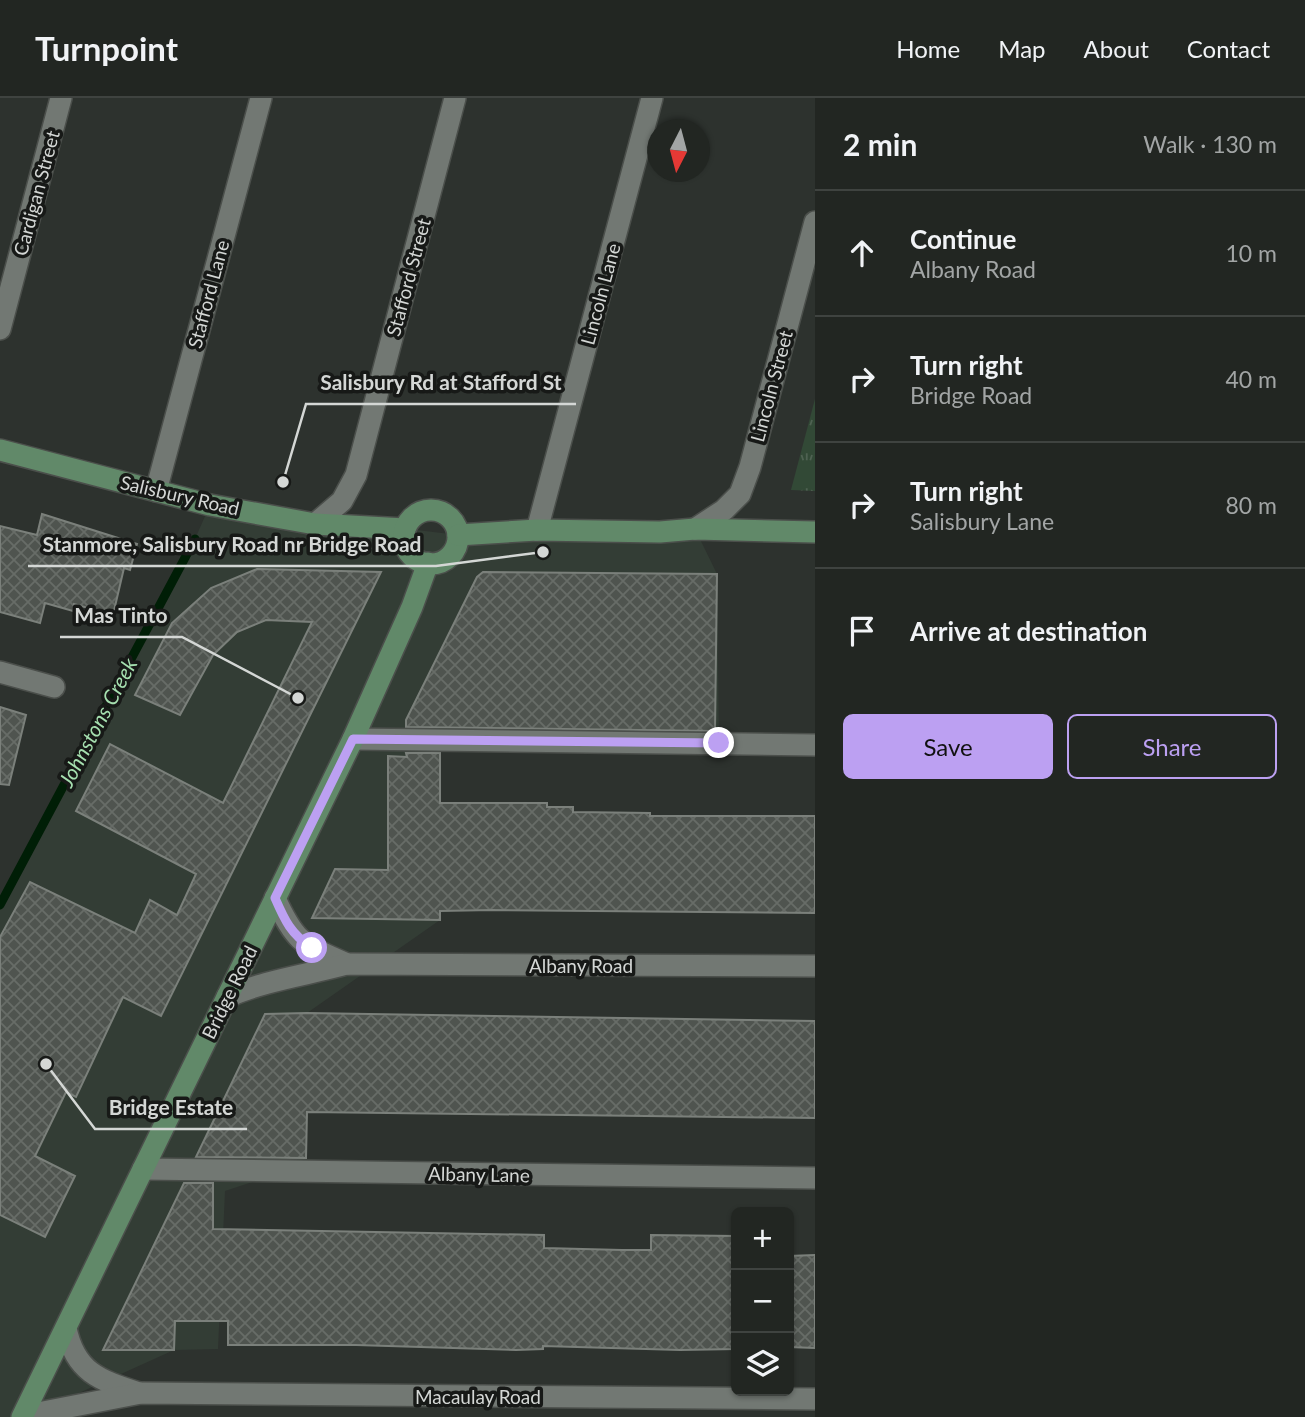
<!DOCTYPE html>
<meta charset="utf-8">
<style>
body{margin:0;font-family:Lato,sans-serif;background:#2a2e2a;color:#f1f3f6}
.controls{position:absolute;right:21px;bottom:21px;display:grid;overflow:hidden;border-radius:10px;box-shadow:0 2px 5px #0004}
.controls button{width:63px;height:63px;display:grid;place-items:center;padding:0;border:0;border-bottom:2px solid #3f4340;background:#222622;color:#f1f3f6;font:35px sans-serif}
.compass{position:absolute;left:647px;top:21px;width:63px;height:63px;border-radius:50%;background:#222622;box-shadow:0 2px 5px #0004;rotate:186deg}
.stop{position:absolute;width:21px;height:21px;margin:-16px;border:5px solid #bca0f2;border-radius:50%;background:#fff}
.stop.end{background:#bca0f2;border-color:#fff;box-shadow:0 2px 7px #0008}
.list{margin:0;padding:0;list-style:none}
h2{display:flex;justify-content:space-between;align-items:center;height:91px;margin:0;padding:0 28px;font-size:30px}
h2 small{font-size:23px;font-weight:400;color:#a2a5a5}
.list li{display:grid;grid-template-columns:46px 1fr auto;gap:21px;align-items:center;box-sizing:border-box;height:126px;padding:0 28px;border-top:2px solid #3f4340}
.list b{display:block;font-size:26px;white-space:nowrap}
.list p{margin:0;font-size:23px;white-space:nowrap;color:#a2a5a5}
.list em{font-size:23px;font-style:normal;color:#a2a5a5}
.actions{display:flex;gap:14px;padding:21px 28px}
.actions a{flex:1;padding:16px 0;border:2px solid #bca0f2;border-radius:10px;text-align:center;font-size:24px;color:#bca0f2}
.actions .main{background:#bca0f2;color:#111}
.icon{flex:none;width:38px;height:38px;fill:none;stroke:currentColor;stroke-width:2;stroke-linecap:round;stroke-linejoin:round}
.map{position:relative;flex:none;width:815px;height:1319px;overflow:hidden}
header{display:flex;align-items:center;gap:42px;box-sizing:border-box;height:98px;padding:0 35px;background:#222622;border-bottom:2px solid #3f4340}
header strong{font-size:33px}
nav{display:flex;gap:38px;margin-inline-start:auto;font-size:24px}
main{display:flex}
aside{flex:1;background:#222622}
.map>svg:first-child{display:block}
.built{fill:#333d35}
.grass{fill:url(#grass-tufts)}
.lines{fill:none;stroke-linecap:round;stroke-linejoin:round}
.stream{stroke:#001e06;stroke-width:9}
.building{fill:url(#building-cross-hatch);stroke:#7b807b;stroke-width:2}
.minor-casing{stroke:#4b4f4b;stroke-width:24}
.major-casing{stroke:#4b4f4b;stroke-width:24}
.minor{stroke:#727873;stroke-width:21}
.major{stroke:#618969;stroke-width:21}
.route{stroke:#bca0f2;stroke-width:9}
.labels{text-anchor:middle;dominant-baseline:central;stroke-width:7;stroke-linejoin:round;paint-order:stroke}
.street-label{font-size:19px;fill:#d4d7d5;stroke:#171917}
.water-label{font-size:21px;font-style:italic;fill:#a5dfaf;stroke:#171917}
.leader{fill:none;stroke:#d4d7d5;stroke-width:2.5}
.callout-dot{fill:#d4d7d5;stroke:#171917;stroke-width:2.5}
.callout-label{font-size:21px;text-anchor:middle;font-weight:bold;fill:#d4d7d5;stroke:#171917;stroke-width:7;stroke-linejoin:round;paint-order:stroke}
</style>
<header>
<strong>Turnpoint</strong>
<nav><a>Home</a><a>Map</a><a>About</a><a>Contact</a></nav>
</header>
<main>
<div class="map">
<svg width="815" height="1319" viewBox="0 0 815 1319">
<defs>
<pattern id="grass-tufts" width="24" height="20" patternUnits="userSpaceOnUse" patternTransform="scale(1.75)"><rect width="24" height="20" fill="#324936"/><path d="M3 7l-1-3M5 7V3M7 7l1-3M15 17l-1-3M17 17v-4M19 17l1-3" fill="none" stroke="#4f6252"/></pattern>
<pattern id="building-cross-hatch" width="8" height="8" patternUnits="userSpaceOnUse" patternTransform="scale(1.75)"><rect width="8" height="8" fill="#4f544f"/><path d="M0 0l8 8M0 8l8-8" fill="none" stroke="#676c67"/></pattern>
</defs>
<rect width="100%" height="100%" fill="#2d322e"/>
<path class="built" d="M 210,407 L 458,437 L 695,431 L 717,476 L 719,645 L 441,642 L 440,822 L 307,915 L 306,1066 L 225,1093 L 218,1251 L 174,1252 L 26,1319 L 0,1319 L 0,807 L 195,441 Z"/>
<path class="grass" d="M 815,301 L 815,393 L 791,392 Z"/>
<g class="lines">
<path class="stream" d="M 0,807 L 195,441"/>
</g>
<g class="building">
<path d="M 42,416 L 137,446 L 130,472 L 124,470 L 113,517 L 74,506 L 73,513 L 45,505 L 40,525 L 0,514 L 0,428 L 37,437 Z"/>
<path d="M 257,471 L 381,474 L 161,918 L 123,899 L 76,999 L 66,994 L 35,1058 L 75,1078 L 45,1139 L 0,1117 L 0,839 L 30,784 L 135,835 L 150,802 L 177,817 L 196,776 L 76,713 L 110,646 L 223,705 L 312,524 L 266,522 L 237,534 L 213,557 L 180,617 L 135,597 L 172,525 L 211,490 Z"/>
<path d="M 483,474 L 717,476 L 715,633 L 406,629 L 406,622 L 477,479 Z"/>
<path d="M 0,609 L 26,617 L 9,687 L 0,686 Z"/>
<path d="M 406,655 L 440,655 L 440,705 L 547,705 L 547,709 L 573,709 L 573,714 L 650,715 L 650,718 L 815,718 L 815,815 L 492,812 L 440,813 L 440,822 L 312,820 L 335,771 L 388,772 L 388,658 L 407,659 Z"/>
<path d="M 307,915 L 815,923 L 815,1020 L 307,1014 L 306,1060 L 196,1059 L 265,916 Z"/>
<path d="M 184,1085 L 213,1085 L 213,1131 L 544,1137 L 544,1150 L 622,1152 L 651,1152 L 651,1137 L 736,1138 L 736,1251 L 680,1252 L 543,1248 L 543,1251 L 516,1252 L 356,1247 L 228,1247 L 228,1223 L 175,1223 L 174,1252 L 103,1252 Z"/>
<path d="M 815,1157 L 815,1250 L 789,1249 L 789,1158 Z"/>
</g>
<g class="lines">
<defs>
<g id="minor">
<path d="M 0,231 L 61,0"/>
<path d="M 156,393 L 261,0"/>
<path d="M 315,426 L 342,403 L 356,377 L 455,0"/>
<path d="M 695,431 L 724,412 L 740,396 L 750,369 L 815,124"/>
<path d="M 537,432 L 652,0"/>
<path d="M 0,574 L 54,589"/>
<path d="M 353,641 L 815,647"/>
<path d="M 275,800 C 296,846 303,846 347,866"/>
<path d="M 227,899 C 266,882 307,877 347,866 L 815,868"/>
<path d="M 143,1071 L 815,1080"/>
<path d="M 66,1230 C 75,1274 99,1282 139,1295"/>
<path d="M 28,1319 L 43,1314 L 141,1295 L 815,1301"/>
</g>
<g id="major">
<path d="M 0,352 L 210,407 L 315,426 L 405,431"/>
<circle cx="431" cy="439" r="27"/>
<path d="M 458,437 L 537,432 L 660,434 L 695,431 L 815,434"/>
<path d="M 22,1319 L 353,641 L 412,509 L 428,465"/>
</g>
</defs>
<use href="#minor" class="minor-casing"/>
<use href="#major" class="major-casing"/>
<use href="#minor" class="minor"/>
<use href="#major" class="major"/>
</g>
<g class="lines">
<path class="route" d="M 312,850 C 291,836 285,823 275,800 L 353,641 L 719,645"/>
</g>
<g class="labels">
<g class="street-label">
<text transform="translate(36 95) rotate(-75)">Cardigan Street</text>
<text transform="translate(408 179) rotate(-75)">Stafford Street</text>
<text transform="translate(208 196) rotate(-75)">Stafford Lane</text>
<text transform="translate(600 196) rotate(-75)">Lincoln Lane</text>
<text transform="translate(771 288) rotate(-75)">Lincoln Street</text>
<text transform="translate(180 397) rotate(13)">Salisbury Road</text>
<text x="581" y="867">Albany Road</text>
<text transform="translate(229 894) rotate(-64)">Bridge Road</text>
<text transform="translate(479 1076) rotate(1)">Albany Lane</text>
<text x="478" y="1298">Macaulay Road</text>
</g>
<g class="water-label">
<text transform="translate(97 624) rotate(-62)">Johnstons Creek</text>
</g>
</g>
<path class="leader" d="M283 384L306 306H576M543 454L436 468H28M298 600L182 539H60M46 966L95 1031H247"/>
<g class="callout-dot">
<circle cx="283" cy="384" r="7"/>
<circle cx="543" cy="454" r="7"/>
<circle cx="298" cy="600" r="7"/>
<circle cx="46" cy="966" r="7"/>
</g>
<g class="callout-label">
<text x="441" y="292">Salisbury Rd at Stafford St</text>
<text x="232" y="454">Stanmore, Salisbury Road nr Bridge Road</text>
<text x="121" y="525">Mas Tinto</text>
<text x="171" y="1017">Bridge Estate</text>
</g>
</svg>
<div class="controls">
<button>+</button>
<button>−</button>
<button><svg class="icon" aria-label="layers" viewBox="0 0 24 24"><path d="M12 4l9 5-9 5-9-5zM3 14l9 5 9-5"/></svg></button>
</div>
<svg class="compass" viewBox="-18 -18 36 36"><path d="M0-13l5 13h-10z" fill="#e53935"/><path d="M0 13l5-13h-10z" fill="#a2a5a5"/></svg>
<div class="stop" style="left:312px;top:850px"></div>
<div class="stop end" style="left:719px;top:645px"></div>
</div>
<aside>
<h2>2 min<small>Walk · 130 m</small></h2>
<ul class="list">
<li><svg class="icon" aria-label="ahead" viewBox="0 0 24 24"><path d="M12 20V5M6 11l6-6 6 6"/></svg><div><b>Continue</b><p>Albany Road</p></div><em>10 m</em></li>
<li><svg class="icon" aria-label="right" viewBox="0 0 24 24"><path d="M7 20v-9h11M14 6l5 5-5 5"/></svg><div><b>Turn right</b><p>Bridge Road</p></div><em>40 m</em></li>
<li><svg class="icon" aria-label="right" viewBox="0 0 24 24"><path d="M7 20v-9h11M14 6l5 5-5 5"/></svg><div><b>Turn right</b><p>Salisbury Lane</p></div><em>80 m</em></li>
<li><svg class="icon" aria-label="arrive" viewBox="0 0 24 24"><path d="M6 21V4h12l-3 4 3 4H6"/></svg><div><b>Arrive at destination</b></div></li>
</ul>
<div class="actions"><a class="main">Save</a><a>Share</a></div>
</aside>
</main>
